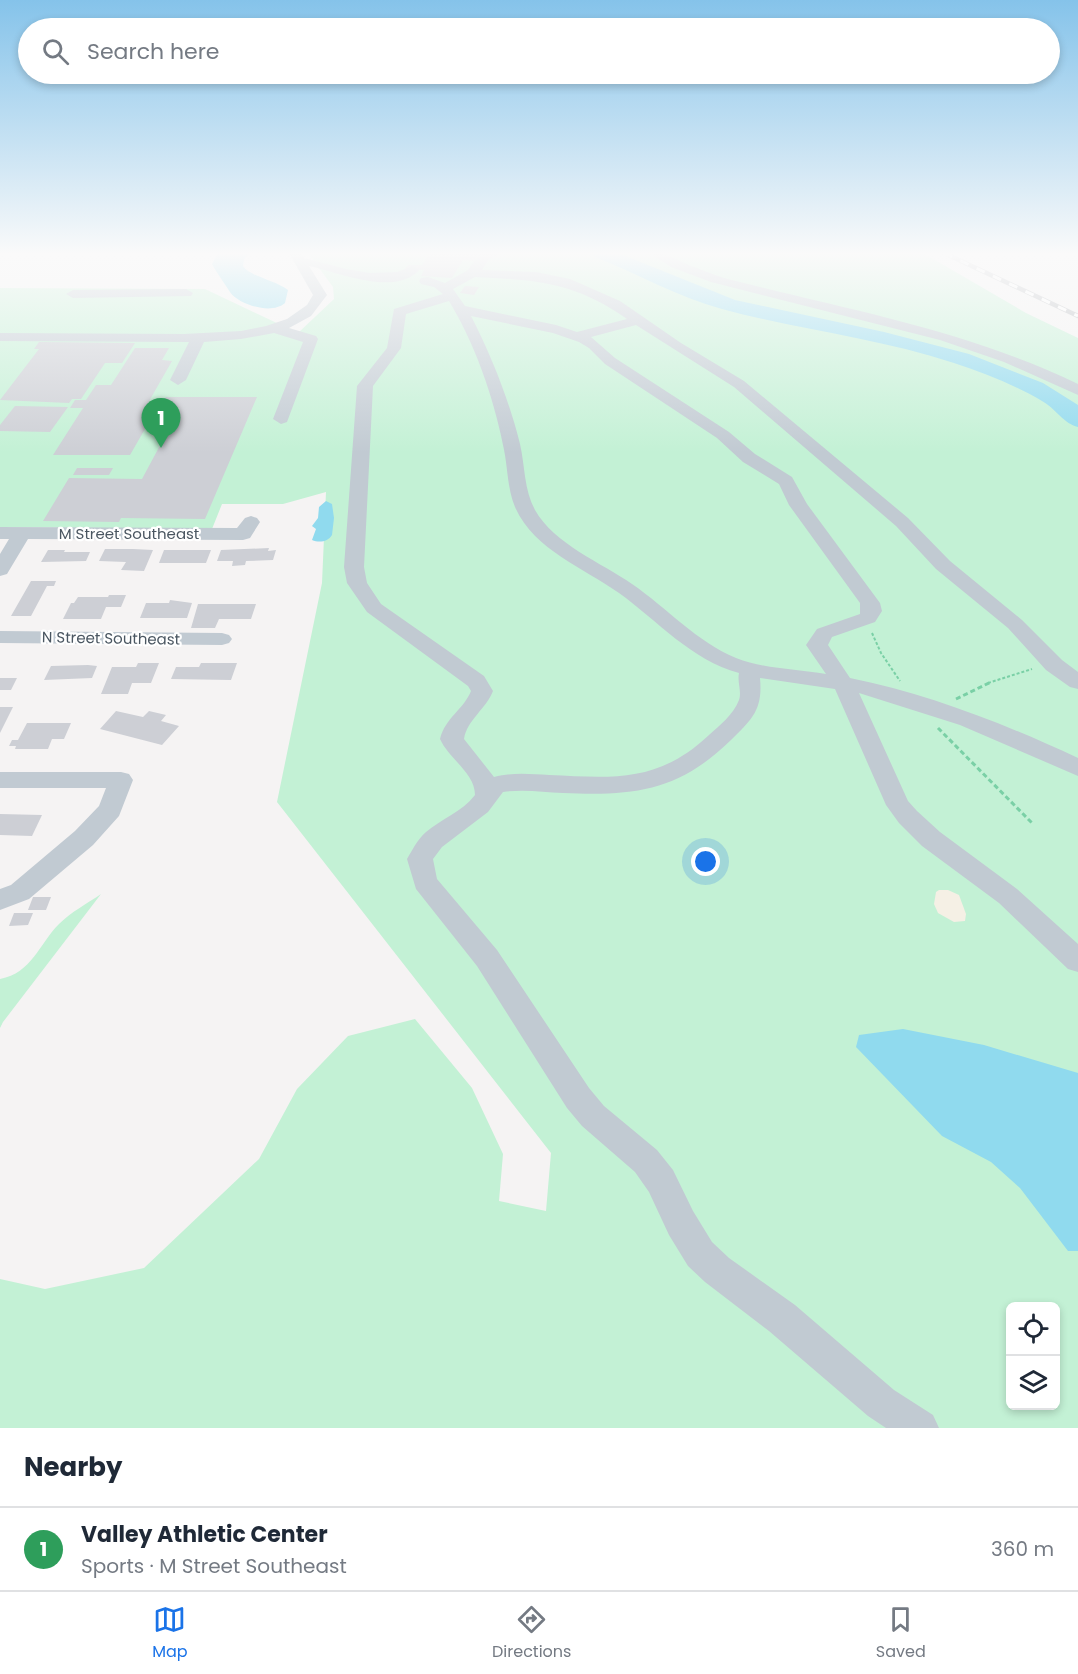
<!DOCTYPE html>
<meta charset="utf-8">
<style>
body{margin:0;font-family:Poppins,sans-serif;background:#f6f6f7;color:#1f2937}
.controls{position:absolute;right:18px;bottom:18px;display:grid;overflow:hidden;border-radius:9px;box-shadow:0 3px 9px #0003}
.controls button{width:54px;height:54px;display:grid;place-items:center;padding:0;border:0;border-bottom:2px solid #e0e1e3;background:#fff;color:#1f2937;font:30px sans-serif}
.you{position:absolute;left:706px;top:862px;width:21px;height:21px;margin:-15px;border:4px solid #fff;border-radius:50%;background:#1a73e8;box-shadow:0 0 0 9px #1a73e833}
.badge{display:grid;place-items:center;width:39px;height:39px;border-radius:50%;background:#1a73e8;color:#fff;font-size:20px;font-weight:700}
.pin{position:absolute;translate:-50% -50px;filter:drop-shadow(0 2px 3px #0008)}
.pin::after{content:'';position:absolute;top:32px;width:21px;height:18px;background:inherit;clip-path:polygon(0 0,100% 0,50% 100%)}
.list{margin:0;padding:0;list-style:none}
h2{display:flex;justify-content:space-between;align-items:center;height:78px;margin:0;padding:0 24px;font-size:26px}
h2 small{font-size:20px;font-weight:400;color:#747a83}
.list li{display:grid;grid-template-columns:39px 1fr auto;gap:18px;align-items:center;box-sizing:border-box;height:84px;padding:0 24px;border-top:2px solid #e0e1e3}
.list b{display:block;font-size:22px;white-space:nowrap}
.list p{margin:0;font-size:20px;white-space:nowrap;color:#747a83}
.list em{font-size:20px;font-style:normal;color:#747a83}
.icon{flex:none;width:33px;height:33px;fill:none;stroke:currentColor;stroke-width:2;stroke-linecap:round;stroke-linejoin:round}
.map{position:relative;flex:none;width:1078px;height:1428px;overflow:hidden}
.search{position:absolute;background:#fff;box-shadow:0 3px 9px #0003;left:18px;right:18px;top:18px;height:66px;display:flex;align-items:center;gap:15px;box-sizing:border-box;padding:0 21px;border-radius:33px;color:#747a83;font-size:22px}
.sheet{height:162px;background:#fff}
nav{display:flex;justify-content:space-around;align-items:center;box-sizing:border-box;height:84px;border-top:2px solid #e0e1e3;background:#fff;font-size:16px;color:#747a83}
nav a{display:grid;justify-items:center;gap:3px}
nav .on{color:#1a73e8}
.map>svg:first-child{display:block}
.green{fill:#c3f1d5;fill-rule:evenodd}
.sand{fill:#f5f0e5}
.water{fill:#90daee}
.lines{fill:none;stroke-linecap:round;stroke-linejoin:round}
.river{fill:#90daee;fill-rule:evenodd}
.building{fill:#cdcfd5}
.path-far1{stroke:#7ad0a6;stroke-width:2;stroke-dasharray:3 2;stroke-linecap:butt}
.path{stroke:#7ad0a6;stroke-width:3;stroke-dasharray:5 3;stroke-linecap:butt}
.minor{fill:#c1cad2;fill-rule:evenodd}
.rail-casing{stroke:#b5b8bd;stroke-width:4.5}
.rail{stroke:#fff;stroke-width:3;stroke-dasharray:9;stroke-linecap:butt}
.labels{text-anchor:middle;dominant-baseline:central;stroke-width:4.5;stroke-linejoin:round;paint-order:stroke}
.street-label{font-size:15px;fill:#4a5661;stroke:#fff}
</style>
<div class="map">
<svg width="1078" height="1428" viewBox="0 0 1078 1428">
<rect width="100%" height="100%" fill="#f5f3f3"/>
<g class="green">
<path d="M 308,253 L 923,253 L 1026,313 L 1078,338 L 1078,1428 L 0,1428 L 0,1279 L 45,1289 L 144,1268 L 259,1159 L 297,1089 L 348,1036 L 415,1019 L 472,1088 L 503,1154 L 499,1201 L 546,1211 L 551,1153 L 277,802 L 322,583 L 326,492 L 283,504 L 222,504 L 212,529 L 0,527 L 0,288 L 205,289 L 298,333 L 334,299 L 333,287 ZM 1010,1306 L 1056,1306 L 1056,1406 L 1010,1406 Z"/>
<path d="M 101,894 L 3,1022 L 0,1028 L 0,979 C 32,973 39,944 59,924 C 71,912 88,903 101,894 Z"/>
</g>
<path class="sand" d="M 939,890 L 948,890 L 959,895 L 966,914 L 965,921 L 954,922 L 938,913 L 934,904 L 936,892 Z"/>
<g class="water">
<path d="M 218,253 L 250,253 L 244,259 L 243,266 C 249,276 275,280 288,290 L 285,303 C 272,315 239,305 230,292 C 224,283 217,273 212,264 Z"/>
<path d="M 326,501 L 332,504 L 334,518 L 332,535 C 328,542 319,543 312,540 L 316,529 L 312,526 L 318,518 L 319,507 Z"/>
<path d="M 903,1029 L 984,1045 L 1078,1073 L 1078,1251 L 1068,1251 L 1020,1188 L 991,1162 L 942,1136 L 856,1047 L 859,1035 Z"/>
</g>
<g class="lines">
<path class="river" d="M 593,253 L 618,253 L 735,300 L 884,332 L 969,354 L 1043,383 L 1078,405 L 1078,427 C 1064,424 1055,408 1042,401 C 1015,385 984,373 954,363 C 878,338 799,330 722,309 C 678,297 638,274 595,257 Z"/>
</g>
<g class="building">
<path d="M 430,253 L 467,253 L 477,254 L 474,261 L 463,260 L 452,278 L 421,276 L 424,270 L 405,269 L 408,265 L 422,265 Z"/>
<path d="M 465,286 L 479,287 L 474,295 L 460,293 Z"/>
<path d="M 39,342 L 135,343 L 122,363 L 105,363 L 81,399 L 72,399 L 69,403 L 0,400 L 39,349 L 34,349 Z"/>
<path d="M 135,348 L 169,348 L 162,360 L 172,361 L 148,403 L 160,403 L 130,455 L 53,455 L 83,408 L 70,408 L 75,400 L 86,400 L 96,385 L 111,385 Z"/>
<path d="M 166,397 L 257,397 L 205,519 L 121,518 L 119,522 L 43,521 L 69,478 L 142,479 L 180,408 L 159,408 Z"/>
<path d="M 15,406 L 68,407 L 50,432 L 0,431 L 0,425 Z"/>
<path d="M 77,468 L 113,468 L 109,475 L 73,475 Z"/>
<path d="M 269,548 L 268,551 L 276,550 L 273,560 L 246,561 L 245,565 L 232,566 L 233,561 L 217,561 L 221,550 Z"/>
<path d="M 105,549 L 133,549 L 153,550 L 144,571 L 121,570 L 126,562 L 99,561 Z"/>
<path d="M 48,550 L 65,550 L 64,552 L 90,552 L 86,561 L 41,562 Z"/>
<path d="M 164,550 L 211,550 L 206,563 L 159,563 Z"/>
<path d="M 31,581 L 56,581 L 54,586 L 47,586 L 31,616 L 11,616 Z"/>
<path d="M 109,595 L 126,595 L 121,607 L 106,607 L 101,619 L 63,619 L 71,603 L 74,603 L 78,597 L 108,597 Z"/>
<path d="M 170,600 L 192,603 L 187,618 L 140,618 L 146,603 L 169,603 Z"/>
<path d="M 198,604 L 256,604 L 251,619 L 219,619 L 215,628 L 191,628 Z"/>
<path d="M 138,663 L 159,663 L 151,683 L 132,683 L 128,694 L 101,694 L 112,667 L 136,667 Z"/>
<path d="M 201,663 L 237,663 L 231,680 L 171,679 L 176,667 L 199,667 Z"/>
<path d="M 51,666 L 88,665 L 97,666 L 92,678 L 44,680 Z"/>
<path d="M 0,678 L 17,678 L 11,690 L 0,690 Z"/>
<path d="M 0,707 L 13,707 L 0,733 Z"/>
<path d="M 116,711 L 143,717 L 149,711 L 166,715 L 161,721 L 179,726 L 162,745 L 100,729 Z"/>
<path d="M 27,723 L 71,723 L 64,739 L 52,739 L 48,749 L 15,749 L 16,746 L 9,746 L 12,740 L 18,740 Z"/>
<path d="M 0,814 L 42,815 L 32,836 L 0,835 Z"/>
<path d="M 33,897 L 51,897 L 46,910 L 28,910 Z"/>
<path d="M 14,913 L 33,913 L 28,925 L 9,926 Z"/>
</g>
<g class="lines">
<g class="path-far1">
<path d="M 872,633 L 881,653 L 900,681"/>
<path d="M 988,683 L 1032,669"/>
</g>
<g class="path">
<path d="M 956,699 L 991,682"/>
<path d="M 938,728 L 1032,823"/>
</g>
<g class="minor">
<path d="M 289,253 L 301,253 L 304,258 L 346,269 L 370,273 L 397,272 L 413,266 L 419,270 C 395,297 338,272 309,266 L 327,295 L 311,316 L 289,328 L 316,336 L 318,339 L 287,422 L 281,424 L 273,419 L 303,342 L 274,333 L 241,339 L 204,342 L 186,380 L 178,385 L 170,380 L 189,342 L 0,341 L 0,333 L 184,334 L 241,331 L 266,326 L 287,319 L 307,305 L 313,295 Z"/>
<path d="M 483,253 L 500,253 L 488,260 L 482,270 L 536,272 L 570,279 L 620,301 L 681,343 L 744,381 L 908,518 L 950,561 L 1022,620 L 1062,660 L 1078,672 L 1078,689 L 1070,687 L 1046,670 L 1008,628 L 936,569 L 896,526 L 734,387 L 636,325 L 591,337 L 615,358 L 729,432 L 755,454 L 792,477 L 807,504 L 880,603 L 882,611 L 875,622 L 832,637 L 828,645 L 850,678 C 929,694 1005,724 1078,758 L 1078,776 L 960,725 L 859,693 L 908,801 L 917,811 L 940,832 L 1017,889 L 1078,944 L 1078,972 L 1068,969 L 999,903 L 922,846 L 899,823 L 886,805 L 835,689 L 760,678 C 763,710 752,719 731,740 C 678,792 633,796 563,793 C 543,792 523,789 503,792 L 488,812 L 442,847 L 433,859 L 437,879 L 497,950 L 589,1088 L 604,1106 L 657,1150 L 673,1170 L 693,1211 L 712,1242 L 729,1258 L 795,1305 L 894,1390 L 933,1415 L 939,1428 L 886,1428 L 868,1416 L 769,1331 L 705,1282 L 688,1266 L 669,1235 L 649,1192 L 635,1172 L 582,1126 L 567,1108 L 477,966 L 416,889 L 407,859 C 413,849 417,840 426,832 C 441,819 462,812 475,795 C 475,773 449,759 440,739 C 445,718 464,709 471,691 L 468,686 L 367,612 L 347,583 L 344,567 L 357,386 L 387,348 L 394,309 L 443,294 L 434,287 L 421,284 L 419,281 L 421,278 L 428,277 L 445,283 L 468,270 L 479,254 ZM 475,277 C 537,280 574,282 627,319 L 577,332 L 556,325 L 465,306 L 453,289 ZM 449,301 C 475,344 493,396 503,445 C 508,466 507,488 515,507 C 534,550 584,568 619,593 C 658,621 691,660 739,673 C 737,682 742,692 739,700 C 733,715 720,725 709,735 C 658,783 614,778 549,775 C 531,774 512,772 494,777 L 464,739 C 467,720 486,709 493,691 L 484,676 L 381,604 L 367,583 L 364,567 L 373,386 L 401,348 L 406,314 ZM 471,316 L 553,333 L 579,342 L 589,348 L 605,364 L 717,438 L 743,462 L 779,484 L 789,505 L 860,603 L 860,614 L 817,629 L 806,645 L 826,674 C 796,669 764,669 736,658 C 697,642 667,608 632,584 C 602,563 554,544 535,510 C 524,490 525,466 520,444 C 509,400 492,357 471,316 Z"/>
<path d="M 650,253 C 668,253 680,262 697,268 C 711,274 726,279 740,282 C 855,311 971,332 1078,384 L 1078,395 L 1004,362 L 940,340 L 711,282 L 671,267 Z"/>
<path d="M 186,289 L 193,293 L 191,296 L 73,298 L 66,294 L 73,290 Z"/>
<path d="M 251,516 L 257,518 L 260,522 L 250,538 L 243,540 L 28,539 L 7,574 L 0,576 L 0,554 L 9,539 L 0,539 L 0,527 L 237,528 L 245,518 Z"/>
<path d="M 0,631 L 222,633 L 229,635 L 232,639 L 229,643 L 222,645 L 0,643 Z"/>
<path d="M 0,772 L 121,772 L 129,774 L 133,780 L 119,816 L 93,845 L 29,899 L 0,910 L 0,889 L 11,885 L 75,831 L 99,806 L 106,788 L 0,788 Z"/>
</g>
<defs>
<path id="rail" d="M 944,253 L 1078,316"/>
</defs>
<use href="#rail" class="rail-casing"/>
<use href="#rail" class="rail"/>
</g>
<linearGradient id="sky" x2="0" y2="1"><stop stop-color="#85c3ea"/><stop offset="0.56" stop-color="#fafafa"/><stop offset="1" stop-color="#fafafa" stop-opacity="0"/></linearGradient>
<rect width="1078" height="453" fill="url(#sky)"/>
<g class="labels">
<g class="street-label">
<text x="129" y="533">M Street Southeast</text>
<text transform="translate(111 638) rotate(1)">N Street Southeast</text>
</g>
</g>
</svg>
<div class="controls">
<button><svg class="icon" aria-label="locate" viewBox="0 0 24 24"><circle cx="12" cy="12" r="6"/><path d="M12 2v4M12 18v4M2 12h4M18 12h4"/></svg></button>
<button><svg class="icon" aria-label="layers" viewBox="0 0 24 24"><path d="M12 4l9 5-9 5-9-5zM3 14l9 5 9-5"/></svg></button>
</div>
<div class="you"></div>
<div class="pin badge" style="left:161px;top:448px;background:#2e9e5b">1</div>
<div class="search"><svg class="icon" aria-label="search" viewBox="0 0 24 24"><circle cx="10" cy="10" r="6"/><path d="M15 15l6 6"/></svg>Search here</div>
</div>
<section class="sheet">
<h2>Nearby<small></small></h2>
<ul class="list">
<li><span class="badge" style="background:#2e9e5b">1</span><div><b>Valley Athletic Center</b><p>Sports · M Street Southeast</p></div><em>360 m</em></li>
</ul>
</section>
<nav>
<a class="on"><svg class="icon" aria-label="map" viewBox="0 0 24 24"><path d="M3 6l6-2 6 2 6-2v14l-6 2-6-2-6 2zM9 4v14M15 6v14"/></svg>Map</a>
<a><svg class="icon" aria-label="directions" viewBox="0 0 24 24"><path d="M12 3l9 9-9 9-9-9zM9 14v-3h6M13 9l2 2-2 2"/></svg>Directions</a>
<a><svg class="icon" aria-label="saved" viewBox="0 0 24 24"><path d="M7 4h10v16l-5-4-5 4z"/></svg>Saved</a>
</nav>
